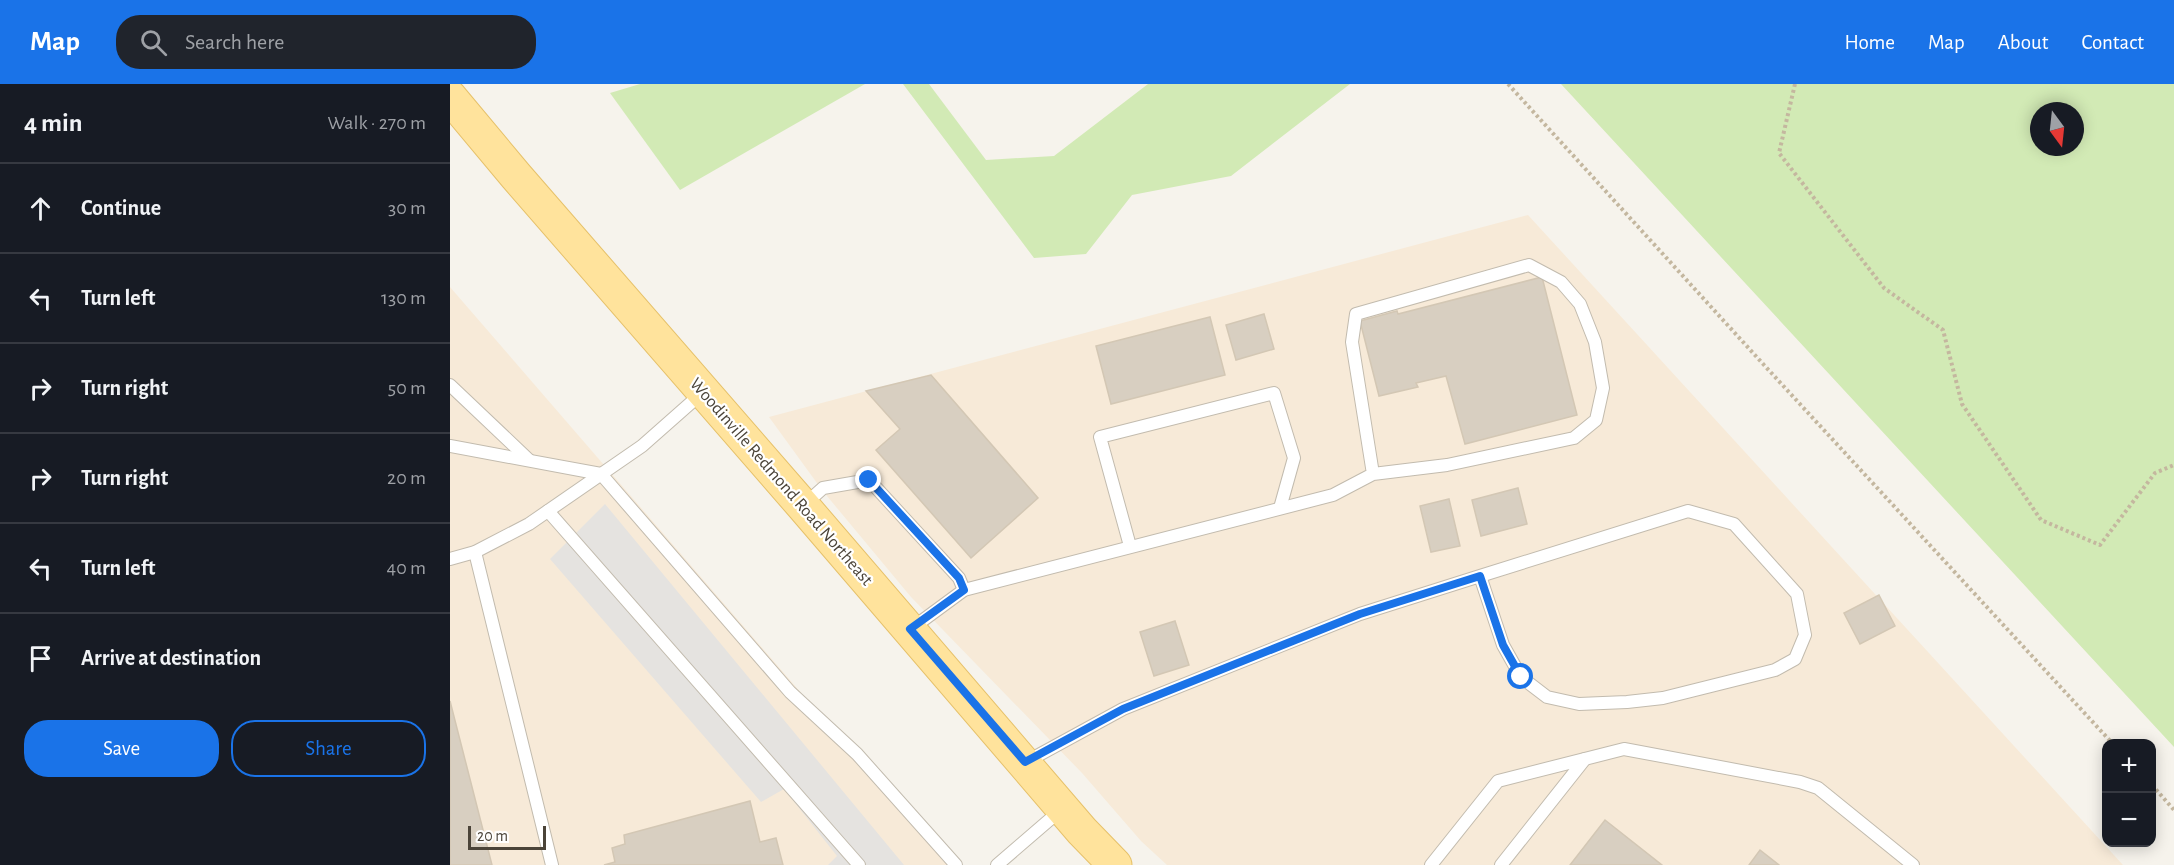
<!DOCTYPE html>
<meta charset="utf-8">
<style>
body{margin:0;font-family:"Alegreya Sans",sans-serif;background:#20242c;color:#f1f3f6}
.controls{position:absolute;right:18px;bottom:18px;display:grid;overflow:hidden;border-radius:12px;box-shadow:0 3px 15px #0003}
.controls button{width:54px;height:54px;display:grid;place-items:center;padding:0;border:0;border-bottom:2px solid #363941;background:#171b24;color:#f1f3f6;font:30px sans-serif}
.compass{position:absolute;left:1580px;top:18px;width:54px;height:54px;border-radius:50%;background:#171b24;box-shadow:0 3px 15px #0003;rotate:165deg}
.scale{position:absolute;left:18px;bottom:15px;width:78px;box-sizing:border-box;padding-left:6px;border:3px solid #4b4439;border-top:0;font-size:16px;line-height:21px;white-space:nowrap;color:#4b4439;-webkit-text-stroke:4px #fff;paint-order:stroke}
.stop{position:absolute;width:18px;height:18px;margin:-14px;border:4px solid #1a73e8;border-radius:50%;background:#fff}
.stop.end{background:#1a73e8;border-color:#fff;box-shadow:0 2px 6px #0008}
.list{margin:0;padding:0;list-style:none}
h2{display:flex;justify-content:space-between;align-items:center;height:78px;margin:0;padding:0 24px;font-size:26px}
h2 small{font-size:20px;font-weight:400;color:#9ea1a6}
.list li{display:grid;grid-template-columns:39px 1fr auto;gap:18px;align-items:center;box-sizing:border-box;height:90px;padding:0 24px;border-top:2px solid #363941}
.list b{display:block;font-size:22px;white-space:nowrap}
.list em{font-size:20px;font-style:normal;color:#9ea1a6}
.actions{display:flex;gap:12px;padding:18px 24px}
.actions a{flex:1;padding:14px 0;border:2px solid #1a73e8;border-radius:24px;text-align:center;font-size:21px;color:#1a73e8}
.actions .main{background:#1a73e8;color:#fff}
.icon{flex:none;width:33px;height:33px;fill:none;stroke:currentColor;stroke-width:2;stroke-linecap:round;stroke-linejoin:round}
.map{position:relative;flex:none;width:1724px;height:781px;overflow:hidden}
header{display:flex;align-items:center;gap:36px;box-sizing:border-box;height:84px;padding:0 30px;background:#1a73e8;color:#fff}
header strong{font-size:28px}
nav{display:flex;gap:33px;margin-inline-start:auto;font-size:21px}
.search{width:420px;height:54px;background:#20242c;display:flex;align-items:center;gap:15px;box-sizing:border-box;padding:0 21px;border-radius:24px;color:#9ea1a6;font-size:22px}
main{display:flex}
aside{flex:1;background:#171b24}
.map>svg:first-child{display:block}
.commercial{fill:#f7ead8}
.green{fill:#d2eab5;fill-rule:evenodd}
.parking{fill:#e5e3e0}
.building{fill:#d8cfc1;stroke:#d3c7b4;stroke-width:1.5}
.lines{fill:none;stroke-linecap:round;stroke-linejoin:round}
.lane-casing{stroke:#c2bbae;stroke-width:14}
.primary-casing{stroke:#e6c16a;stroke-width:35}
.path{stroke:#c4b79f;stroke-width:4;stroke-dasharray:3 3;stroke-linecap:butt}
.lane{stroke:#fff;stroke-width:12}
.primary{stroke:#ffe39c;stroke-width:33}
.route{stroke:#1a73e8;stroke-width:8}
.labels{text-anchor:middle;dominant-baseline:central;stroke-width:4.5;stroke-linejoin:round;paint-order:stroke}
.street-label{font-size:18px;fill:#4b4439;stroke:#fff}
</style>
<header>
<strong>Map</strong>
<div class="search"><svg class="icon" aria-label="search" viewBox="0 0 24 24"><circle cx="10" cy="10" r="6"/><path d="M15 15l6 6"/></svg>Search here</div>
<nav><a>Home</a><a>Map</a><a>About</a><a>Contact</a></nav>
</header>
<main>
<aside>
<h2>4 min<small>Walk · 270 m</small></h2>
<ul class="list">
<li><svg class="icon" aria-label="ahead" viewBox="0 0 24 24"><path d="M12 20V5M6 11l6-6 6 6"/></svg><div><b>Continue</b></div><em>30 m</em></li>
<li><svg class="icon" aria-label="left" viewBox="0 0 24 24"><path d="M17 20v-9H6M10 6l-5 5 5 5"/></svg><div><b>Turn left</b></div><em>130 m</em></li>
<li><svg class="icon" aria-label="right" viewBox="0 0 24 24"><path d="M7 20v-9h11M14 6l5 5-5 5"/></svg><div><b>Turn right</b></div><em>50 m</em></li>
<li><svg class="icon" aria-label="right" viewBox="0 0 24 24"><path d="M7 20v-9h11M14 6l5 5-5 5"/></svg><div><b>Turn right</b></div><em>20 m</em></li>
<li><svg class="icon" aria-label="left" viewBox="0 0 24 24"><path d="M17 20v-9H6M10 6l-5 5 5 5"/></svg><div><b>Turn left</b></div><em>40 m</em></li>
<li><svg class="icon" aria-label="arrive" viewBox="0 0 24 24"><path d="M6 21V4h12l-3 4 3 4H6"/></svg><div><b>Arrive at destination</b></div></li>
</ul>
<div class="actions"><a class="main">Save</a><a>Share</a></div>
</aside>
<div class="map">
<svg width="1724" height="781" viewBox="0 0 1724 781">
<rect width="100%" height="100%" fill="#f6f3ec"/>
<g class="commercial">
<path d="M 1078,131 L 1673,781 L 717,781 L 691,757 L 632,689 L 461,513 L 372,406 L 319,333 Z"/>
<path d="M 0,203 L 500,781 L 0,781 Z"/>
</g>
<g class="green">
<path d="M 190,0 L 415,0 L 230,106 L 160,9 Z"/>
<path d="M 453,0 L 479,0 L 536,76 L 604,72 L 698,0 L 900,0 L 781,92 L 682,111 L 636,170 L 584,174 Z"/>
<path d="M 1111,0 L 1724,0 L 1724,663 ZM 1589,27 L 1625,27 L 1625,63 L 1589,63 Z"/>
</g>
<path class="parking" d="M 155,420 L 454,781 L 378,781 L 387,772 L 334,705 L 311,718 L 100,475 Z"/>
<g class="building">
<path d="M 1092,193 L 1127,331 L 1015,360 L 996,292 L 966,299 L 968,303 L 929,312 L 910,237 L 947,227 L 948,230 Z"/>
<path d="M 814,230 L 824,265 L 786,276 L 776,241 Z"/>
<path d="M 760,233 L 775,291 L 661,320 L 646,262 Z"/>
<path d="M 481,291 L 588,414 L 521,474 L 426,366 L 450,345 L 416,307 Z"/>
<path d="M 1068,404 L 1077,440 L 1031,452 L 1022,416 Z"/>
<path d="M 999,415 L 1010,462 L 981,468 L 970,422 Z"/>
<path d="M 1429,511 L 1445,542 L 1410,560 L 1394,529 Z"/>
<path d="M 725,537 L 739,581 L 704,592 L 690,548 Z"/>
<path d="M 0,617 L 42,781 L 0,781 Z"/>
<path d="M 300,717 L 310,758 L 326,754 L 333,781 L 154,781 L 165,778 L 162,764 L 175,760 L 174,751 Z"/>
<path d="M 1155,736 L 1212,781 L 1120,781 Z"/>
<path d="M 1310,766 L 1329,781 L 1299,781 Z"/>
</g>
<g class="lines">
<defs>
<g id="lane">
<path d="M 0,301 L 79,376"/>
<path d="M 0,362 L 151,390 L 340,608 L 407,670 L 506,781"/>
<path d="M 354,421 L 373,404 L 419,396 L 509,494 L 514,506"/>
<path d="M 98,427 L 409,781"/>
<path d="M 680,462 L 650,353 L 824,309 L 844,374 L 830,424"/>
<path d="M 25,468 L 102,781"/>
<path d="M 0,475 L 25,468 L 79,440 L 192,362 L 252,309"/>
<path d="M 461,545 L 514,506 L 883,411 L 923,390 L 902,258 L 906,230 L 1079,181 L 1111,198 L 1130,220 L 1145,258 L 1153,304 L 1146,336 L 1124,354 L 997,381 L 923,390"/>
<path d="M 576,678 L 673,625 L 910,530 L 1030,492 L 1238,427 L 1284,440 L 1347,510 L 1355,551 L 1345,575 L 1325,586 L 1213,614 L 1177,618 L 1129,620 L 1097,613 L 1071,593 L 1053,561 L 1030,492"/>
<path d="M 547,781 L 612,725"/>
<path d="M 981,781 L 1048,697 L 1174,665 L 1350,698 L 1368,704 L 1463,781"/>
<path d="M 1051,781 L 1135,675"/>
</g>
<path id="primary" d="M 0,13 L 66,92 L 353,422 L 632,747 L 665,781"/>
</defs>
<use href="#lane" class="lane-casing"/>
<use href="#primary" class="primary-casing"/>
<g class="path">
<path d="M 1058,0 L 1314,281 L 1663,660"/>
<path d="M 1345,0 L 1329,69 L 1434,204 L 1493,246 L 1512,320 L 1591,436 L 1650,461 L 1705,389 L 1724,381"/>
<path d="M 1702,701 L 1724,726"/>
</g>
<use href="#lane" class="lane"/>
<use href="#primary" class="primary"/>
</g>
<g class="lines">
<path class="route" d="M 419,396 L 509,494 L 514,506 L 460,545 L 575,678 L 673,625 L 910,530 L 1030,492 L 1053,561 L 1071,593"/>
</g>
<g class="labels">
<g class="street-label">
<text transform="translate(331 398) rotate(49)">Woodinville Redmond Road Northeast</text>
</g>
</g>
</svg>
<div class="controls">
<button>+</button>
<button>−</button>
</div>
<svg class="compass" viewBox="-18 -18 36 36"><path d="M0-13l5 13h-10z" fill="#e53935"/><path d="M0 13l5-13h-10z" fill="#9ea1a6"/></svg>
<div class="scale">20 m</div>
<div class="stop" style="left:1071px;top:593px"></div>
<div class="stop end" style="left:419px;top:396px"></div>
</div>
</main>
